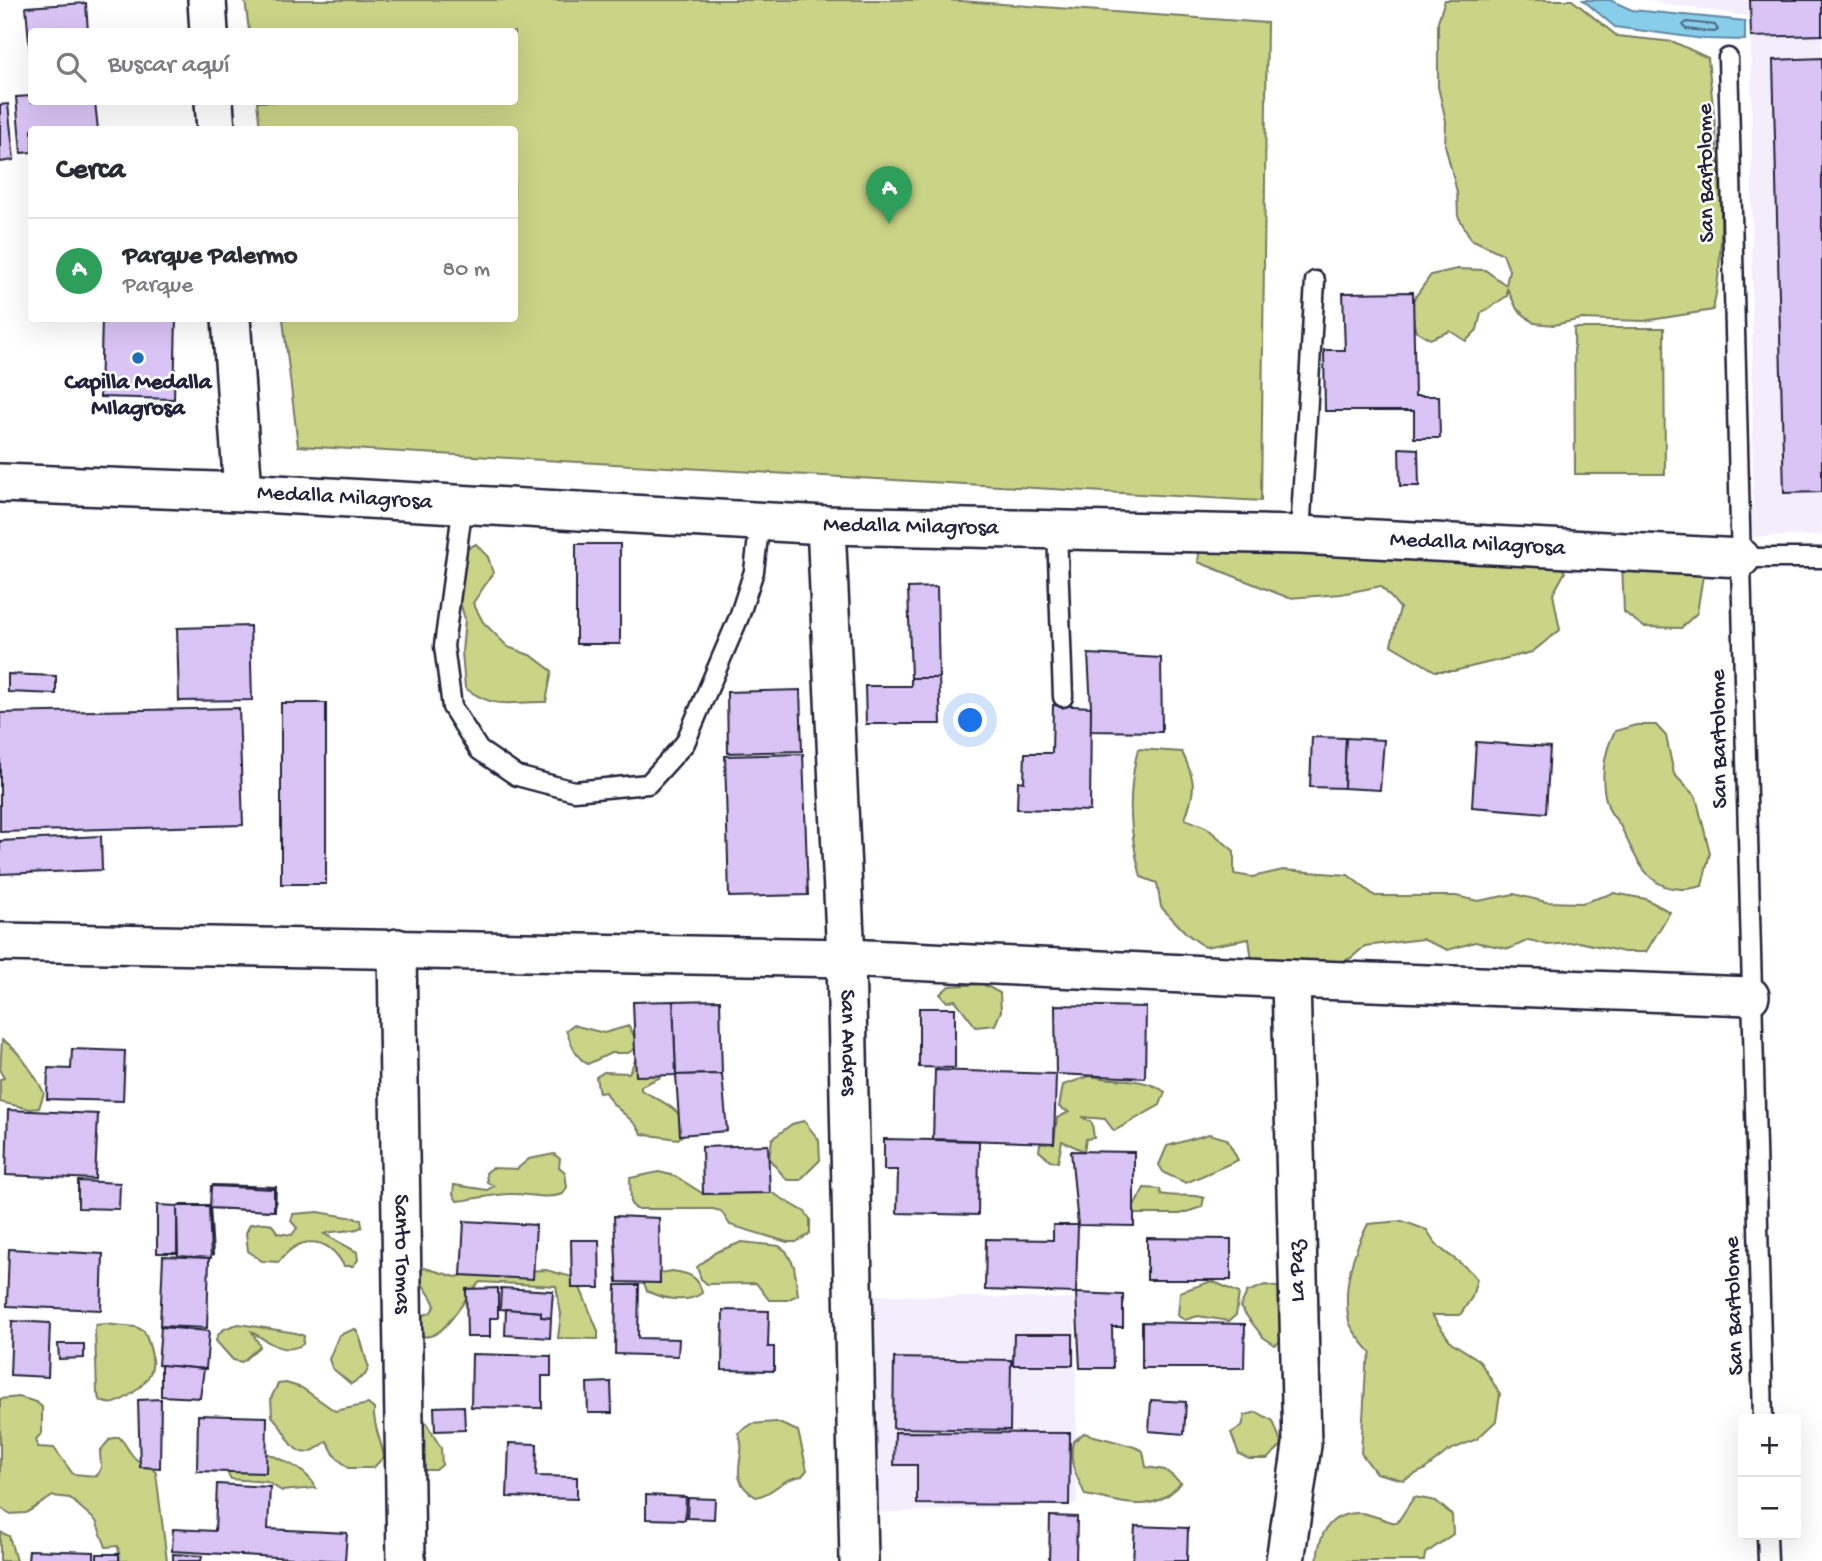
<!DOCTYPE html>
<html lang="es">
<meta charset="utf-8">
<style>
body{margin:0;font-family:"Gochi Hand",sans-serif;background:#f7f7f7;color:#2b2b33}
.controls{position:absolute;right:21px;bottom:21px;display:grid;overflow:hidden;border-radius:7px;box-shadow:0 7px 28px #0002}
.controls button{width:63px;height:63px;display:grid;place-items:center;padding:0;border:0;border-bottom:2px solid #e1e1e2;background:#fff;color:#2b2b33;font:35px sans-serif}
.you{position:absolute;left:971px;top:721px;width:24px;height:24px;margin:-18px;border:5px solid #fff;border-radius:50%;background:#1a73e8;box-shadow:0 0 0 10px #1a73e833}
.badge{display:grid;place-items:center;width:46px;height:46px;border-radius:50%;background:#1f6fb2;color:#fff;font-size:23px;font-weight:700}
.pin{position:absolute;translate:-50% -58px;filter:drop-shadow(0 2px 4px #0008)}
.pin::after{content:'';position:absolute;top:37px;width:24px;height:21px;background:inherit;clip-path:polygon(0 0,100% 0,50% 100%)}
.list{margin:0;padding:0;list-style:none}
h2{display:flex;justify-content:space-between;align-items:center;height:91px;margin:0;padding:0 28px;font-size:30px}
h2 small{font-size:23px;font-weight:400;color:#7c7c81}
.list li{display:grid;grid-template-columns:46px 1fr auto;gap:21px;align-items:center;box-sizing:border-box;height:105px;padding:0 28px;border-top:2px solid #e1e1e2}
.list b{display:block;font-size:26px;white-space:nowrap}
.list p{margin:0;font-size:23px;white-space:nowrap;color:#7c7c81}
.list em{font-size:23px;font-style:normal;color:#7c7c81}
.icon{flex:none;width:38px;height:38px;fill:none;stroke:currentColor;stroke-width:2;stroke-linecap:round;stroke-linejoin:round}
.map{position:relative;flex:none;width:1822px;height:1561px;overflow:hidden}
.search{position:absolute;background:#fff;box-shadow:0 7px 28px #0002;left:28px;top:28px;width:490px;height:77px;display:flex;align-items:center;gap:18px;box-sizing:border-box;padding:0 24px;border-radius:7px;color:#7c7c81;font-size:26px}
.panel{position:absolute;background:#fff;box-shadow:0 7px 28px #0002;left:28px;top:126px;width:490px;height:196px;border-radius:7px}
.map>svg:first-child{display:block}
.built{fill:#f4edfc}
.green{fill:#c9d487;stroke:#767b61;stroke-width:2}
.water{fill:#88ceea;stroke:#5f89a4;stroke-width:2}
.lines{fill:none;stroke-linecap:round;stroke-linejoin:round}
.shore{stroke:#4b6781;stroke-width:2}
.building{fill:#d9c4f5;stroke:#22223b;stroke-width:2}
.lane-casing{stroke:#22223b;stroke-width:23}
.street-casing{stroke:#22223b;stroke-width:42}
.lane{stroke:#fff;stroke-width:18}
.street{stroke:#fff;stroke-width:37}
.poi-dot{fill:#1f6fb2;stroke:#fff;stroke-width:2.5}
.labels{text-anchor:middle;dominant-baseline:central;stroke-width:5;stroke-linejoin:round;paint-order:stroke}
.street-label{font-size:23px;fill:#22223b;stroke:#fff}
.poi-label{font-size:23px;font-weight:bold;fill:#22223b;stroke:#fff}
</style>
<div class="map">
<svg width="1822" height="1561" viewBox="0 0 1822 1561">
<rect width="100%" height="100%" fill="#fff"/>
<filter id="ink" filterUnits="userSpaceOnUse"><feTurbulence type="fractalNoise" baseFrequency=".0143" numOctaves="2"/><feDisplacementMap in="SourceGraphic" scale="14" xChannelSelector="R" yChannelSelector="G"/><feConvolveMatrix kernelMatrix="1 2 1 2 8 2 1 2 1" color-interpolation-filters="sRGB"/></filter>
<g filter="url(#ink)">
<g class="built">
<path d="M 1644,0 L 1822,0 L 1822,535 L 1753,537 L 1751,17 Z"/>
<path d="M 870,1295 L 1075,1299 L 1077,1504 L 877,1513 Z"/>
</g>
<g class="green">
<path d="M 245,0 L 947,0 L 1267,23 L 1261,501 L 298,446 L 283,319 L 514,318 L 514,130 L 260,129 L 257,102 L 514,102 L 514,32 L 249,31 Z"/>
<path d="M 1445,0 L 1572,0 L 1617,36 L 1674,42 L 1708,58 C 1716,141 1730,227 1713,310 L 1644,321 L 1581,319 L 1554,325 L 1534,323 L 1517,309 L 1507,288 L 1507,296 L 1481,313 L 1477,330 L 1466,341 L 1450,331 L 1430,339 L 1415,330 L 1411,303 L 1431,275 L 1457,269 L 1485,270 L 1506,285 L 1509,270 L 1503,254 L 1471,239 L 1458,216 L 1457,192 L 1445,145 L 1446,121 L 1438,87 L 1438,21 Z"/>
<path d="M 1574,328 L 1664,328 L 1665,474 L 1575,474 Z"/>
<path d="M 1535,530 L 1565,572 L 1553,594 L 1560,630 L 1532,652 L 1454,671 L 1435,671 L 1391,645 L 1400,608 L 1381,586 L 1341,594 L 1289,598 L 1198,562 L 1201,536 Z"/>
<path d="M 476,544 L 488,557 L 493,573 L 473,603 L 483,622 L 508,647 L 532,656 L 552,671 L 546,702 C 509,701 497,711 465,688 L 462,652 L 465,619 L 455,586 L 461,552 Z"/>
<path d="M 1622,563 L 1705,563 L 1697,613 L 1681,628 L 1644,627 L 1624,612 Z"/>
<path d="M 1636,725 L 1656,725 L 1666,736 L 1674,774 L 1696,797 L 1710,853 L 1702,886 C 1652,900 1639,865 1621,827 C 1618,821 1612,816 1609,809 C 1599,785 1603,753 1615,731 Z"/>
<path d="M 1138,749 L 1182,752 C 1196,781 1196,789 1185,819 L 1206,827 L 1234,851 L 1234,874 L 1252,877 L 1283,870 L 1348,875 L 1375,896 L 1456,896 L 1478,901 L 1514,894 L 1546,902 L 1582,903 L 1614,893 L 1646,899 L 1670,912 L 1646,952 L 1624,952 L 1579,942 L 1548,945 L 1529,940 L 1509,949 L 1475,942 L 1448,950 L 1422,939 L 1365,946 L 1351,958 L 1313,972 L 1253,968 L 1249,939 L 1205,947 L 1187,934 L 1161,907 L 1157,883 L 1141,877 C 1129,832 1127,794 1138,749 Z"/>
<path d="M 983,984 L 1000,993 L 1001,1011 L 995,1025 L 976,1027 L 955,1000 L 947,1002 L 940,994 L 949,986 Z"/>
<path d="M 573,1025 L 604,1033 L 629,1026 L 636,1040 L 636,1048 L 628,1053 L 611,1053 L 588,1064 C 575,1058 571,1043 566,1030 Z"/>
<path d="M 2,1040 C 17,1047 37,1078 44,1093 L 39,1108 L 30,1109 L 0,1102 L 0,1079 L 4,1078 L 0,1071 Z"/>
<path d="M 637,1057 L 664,1060 L 661,1077 L 641,1086 L 641,1090 C 660,1101 682,1108 688,1131 L 678,1139 L 642,1134 C 633,1116 614,1111 605,1092 L 599,1093 L 596,1077 L 604,1072 L 629,1073 Z"/>
<path d="M 1090,1076 C 1115,1082 1144,1076 1165,1092 L 1160,1105 L 1114,1131 L 1105,1119 L 1082,1117 L 1092,1123 L 1094,1138 L 1086,1139 L 1084,1151 L 1062,1141 L 1058,1162 L 1050,1160 L 1039,1151 L 1040,1144 L 1054,1143 L 1057,1118 L 1069,1112 L 1059,1107 L 1063,1085 Z"/>
<path d="M 804,1121 L 819,1140 L 820,1160 L 800,1180 L 787,1180 L 769,1159 L 772,1139 L 792,1124 Z"/>
<path d="M 1209,1134 L 1227,1139 L 1238,1160 L 1186,1183 L 1164,1173 L 1159,1165 L 1167,1146 Z"/>
<path d="M 554,1154 L 560,1159 L 559,1167 L 565,1172 L 567,1187 L 563,1194 C 545,1200 528,1193 508,1194 C 491,1195 474,1199 457,1201 L 453,1194 L 454,1185 L 487,1190 L 494,1186 L 487,1182 L 486,1173 L 492,1168 L 517,1169 L 529,1159 Z"/>
<path d="M 659,1172 L 675,1176 L 702,1193 L 769,1191 L 805,1212 L 810,1219 L 810,1234 L 796,1242 L 787,1242 L 730,1225 L 721,1211 L 713,1209 L 636,1209 L 631,1204 L 630,1178 Z"/>
<path d="M 1144,1188 L 1160,1189 L 1161,1194 C 1176,1198 1189,1193 1204,1198 L 1202,1207 L 1180,1214 L 1136,1214 L 1132,1210 Z"/>
<path d="M 318,1212 L 361,1219 L 362,1227 C 350,1233 337,1229 324,1234 L 357,1252 L 358,1260 L 353,1266 L 344,1266 C 327,1234 298,1236 279,1262 L 262,1261 L 248,1251 L 246,1233 L 250,1224 C 262,1223 272,1219 277,1233 L 292,1235 L 297,1228 L 291,1221 L 293,1214 Z"/>
<path d="M 1402,1221 L 1427,1230 C 1442,1258 1458,1255 1477,1279 L 1472,1297 L 1460,1315 L 1432,1315 L 1451,1342 L 1479,1360 L 1500,1394 L 1496,1421 L 1477,1439 L 1448,1451 L 1424,1470 L 1403,1480 L 1376,1473 L 1361,1453 L 1366,1367 L 1371,1353 C 1364,1344 1352,1332 1349,1321 C 1342,1289 1353,1251 1368,1224 Z"/>
<path d="M 742,1242 L 779,1246 L 786,1251 L 794,1266 L 798,1295 L 787,1300 L 769,1300 L 756,1283 L 707,1284 L 701,1279 L 697,1267 L 716,1252 Z"/>
<path d="M 425,1268 L 456,1277 L 472,1273 L 546,1270 L 576,1278 L 598,1331 L 598,1339 L 558,1338 L 561,1314 L 556,1286 L 480,1282 C 464,1296 441,1349 418,1334 L 413,1318 L 430,1313 L 435,1306 C 431,1292 420,1286 417,1272 Z"/>
<path d="M 672,1271 C 688,1273 699,1276 702,1293 C 687,1304 662,1299 647,1291 L 644,1283 L 648,1275 Z"/>
<path d="M 1212,1281 L 1239,1293 L 1236,1315 L 1229,1321 L 1198,1316 L 1185,1320 L 1178,1316 L 1180,1292 Z"/>
<path d="M 1265,1285 L 1286,1289 L 1288,1336 L 1275,1345 L 1263,1337 L 1240,1307 L 1247,1292 Z"/>
<path d="M 104,1324 L 136,1327 L 144,1331 C 158,1363 156,1378 127,1397 C 117,1403 112,1406 101,1401 L 97,1393 L 95,1330 L 96,1325 Z"/>
<path d="M 239,1324 L 296,1333 L 304,1336 L 303,1344 C 284,1356 269,1342 252,1332 L 260,1346 L 242,1362 L 233,1360 L 216,1341 C 218,1329 228,1327 239,1324 Z"/>
<path d="M 355,1329 C 363,1338 363,1355 369,1367 L 365,1375 L 351,1384 L 332,1368 L 329,1359 L 339,1335 Z"/>
<path d="M 286,1383 L 302,1388 L 335,1411 L 368,1404 L 374,1409 C 373,1427 381,1439 384,1457 L 373,1468 L 348,1468 L 335,1456 L 327,1441 C 293,1470 293,1438 272,1416 L 271,1398 L 278,1384 Z"/>
<path d="M 19,1397 L 36,1402 L 42,1407 L 42,1433 L 36,1439 L 38,1447 L 54,1448 L 73,1474 L 97,1476 L 101,1468 L 100,1451 L 110,1439 L 119,1437 C 126,1443 129,1454 137,1460 C 145,1465 151,1465 156,1473 L 167,1561 L 120,1561 L 118,1546 L 106,1547 L 96,1521 L 70,1498 L 53,1496 L 26,1513 L 9,1514 L 0,1507 L 0,1399 Z"/>
<path d="M 1257,1412 L 1273,1421 L 1282,1445 L 1267,1459 L 1249,1459 L 1239,1454 L 1231,1433 L 1242,1426 L 1245,1415 Z"/>
<path d="M 425,1421 L 441,1448 L 442,1465 L 436,1470 L 417,1470 L 413,1424 Z"/>
<path d="M 776,1422 L 798,1431 L 807,1470 L 802,1476 C 777,1480 776,1493 756,1497 C 723,1478 750,1456 738,1433 L 752,1424 Z"/>
<path d="M 1084,1433 C 1098,1438 1135,1445 1143,1451 L 1146,1467 L 1165,1470 L 1181,1483 C 1152,1517 1122,1501 1085,1495 C 1077,1474 1068,1465 1073,1442 Z"/>
<path d="M 256,1448 C 275,1458 307,1467 316,1488 L 282,1491 L 267,1482 L 231,1479 L 222,1464 Z"/>
<path d="M 1414,1497 L 1436,1501 L 1452,1515 L 1453,1534 L 1425,1554 L 1424,1561 L 1317,1561 C 1319,1535 1328,1513 1359,1513 C 1370,1513 1385,1521 1397,1523 Z"/>
<path d="M 0,1532 L 9,1536 L 16,1561 L 0,1561 Z"/>
</g>
<path class="water" d="M 1583,0 L 1610,0 L 1632,10 L 1745,21 L 1745,40 L 1704,39 L 1615,27 Z"/>
<g class="lines">
<path class="shore" d="M 1687,22 L 1715,25 L 1718,30 L 1714,32 L 1686,29 L 1683,25 Z"/>
</g>
<g class="building">
<path d="M 1750,0 L 1822,0 L 1822,35 L 1751,37 Z"/>
<path d="M 86,3 L 88,32 L 32,32 L 30,54 L 26,7 Z"/>
<path d="M 1822,58 L 1822,492 L 1784,493 L 1773,60 Z"/>
<path d="M 32,96 L 32,102 L 95,102 L 98,130 L 32,130 L 32,152 L 21,153 L 16,97 Z"/>
<path d="M 8,104 L 14,160 L 0,162 L 0,105 Z"/>
<path d="M 1413,292 L 1415,396 L 1439,396 L 1440,438 L 1414,438 L 1414,411 L 1325,411 L 1324,350 L 1345,350 L 1343,293 Z"/>
<path d="M 102,318 L 176,318 L 174,399 L 100,397 Z"/>
<path d="M 1399,448 L 1418,449 L 1419,486 L 1400,486 Z"/>
<rect x="576" y="544" width="44" height="100"/>
<path d="M 937,587 L 939,678 L 911,678 L 908,588 Z"/>
<path d="M 250,626 L 252,700 L 179,701 L 177,628 Z"/>
<path d="M 1088,654 L 1161,658 L 1162,732 L 1089,731 L 1091,707 Z"/>
<path d="M 8,674 L 56,676 L 56,694 L 8,692 Z"/>
<path d="M 911,678 L 939,678 L 941,724 L 866,724 L 865,686 L 911,686 Z"/>
<path d="M 800,690 L 802,751 L 728,753 L 727,692 Z"/>
<rect x="281" y="703" width="45" height="181"/>
<path d="M 1053,705 L 1091,707 L 1090,811 L 1017,809 L 1018,781 L 1024,782 L 1025,753 L 1052,753 Z"/>
<path d="M 239,708 L 243,825 L 0,832 L 0,713 Z"/>
<path d="M 1312,737 L 1346,738 L 1344,788 L 1310,787 Z"/>
<path d="M 1346,738 L 1384,740 L 1380,790 L 1344,788 Z"/>
<path d="M 1476,742 L 1550,747 L 1546,813 L 1472,807 Z"/>
<path d="M 803,754 L 808,895 L 729,897 L 725,756 Z"/>
<path d="M 101,836 L 102,870 L 0,874 L 0,841 Z"/>
<path d="M 720,1000 L 722,1074 L 676,1075 L 673,1001 Z"/>
<path d="M 673,1001 L 676,1075 L 636,1076 L 633,1002 Z"/>
<path d="M 1055,1005 L 1146,1007 L 1145,1078 L 1056,1074 Z"/>
<path d="M 919,1008 L 955,1008 L 955,1068 L 919,1067 Z"/>
<path d="M 72,1049 L 125,1051 L 123,1101 L 47,1099 L 48,1068 L 71,1069 Z"/>
<path d="M 935,1070 L 1056,1074 L 1054,1143 L 933,1139 Z"/>
<path d="M 722,1074 L 727,1131 L 680,1135 L 676,1075 Z"/>
<path d="M 8,1110 L 98,1114 L 95,1179 L 6,1175 Z"/>
<path d="M 884,1139 L 979,1141 L 978,1215 L 897,1213 L 898,1170 L 884,1170 Z"/>
<path d="M 768,1145 L 770,1193 L 703,1194 L 702,1147 Z"/>
<path d="M 1071,1151 L 1134,1152 L 1134,1226 L 1078,1225 Z"/>
<path d="M 78,1181 L 120,1183 L 119,1209 L 78,1208 Z"/>
<path d="M 213,1185 L 276,1187 L 275,1211 L 212,1208 Z"/>
<path d="M 211,1186 L 274,1189 L 274,1211 L 210,1208 Z"/>
<path d="M 157,1205 L 177,1206 L 177,1253 L 157,1253 Z"/>
<path d="M 181,1205 L 210,1205 L 213,1255 L 182,1254 Z"/>
<path d="M 177,1206 L 209,1206 L 211,1258 L 178,1256 Z"/>
<path d="M 614,1216 L 659,1218 L 660,1283 L 617,1282 Z"/>
<path d="M 464,1221 L 536,1225 L 533,1279 L 461,1275 Z"/>
<path d="M 1053,1225 L 1078,1225 L 1076,1293 L 985,1290 L 986,1239 L 1053,1240 Z"/>
<path d="M 1147,1238 L 1231,1239 L 1231,1280 L 1147,1280 Z"/>
<path d="M 571,1240 L 599,1240 L 600,1288 L 572,1288 Z"/>
<path d="M 9,1249 L 103,1254 L 101,1310 L 7,1306 Z"/>
<path d="M 163,1256 L 209,1258 L 207,1328 L 160,1326 Z"/>
<path d="M 616,1285 L 639,1285 L 638,1338 L 679,1339 L 678,1356 L 615,1354 Z"/>
<path d="M 498,1288 L 498,1318 L 490,1318 L 490,1337 L 467,1337 L 466,1289 Z"/>
<path d="M 501,1288 L 553,1291 L 551,1318 L 541,1317 L 541,1312 L 500,1309 Z"/>
<path d="M 1076,1293 L 1123,1295 L 1123,1327 L 1112,1327 L 1113,1368 L 1080,1368 Z"/>
<path d="M 506,1309 L 541,1312 L 541,1317 L 551,1318 L 550,1338 L 505,1335 Z"/>
<path d="M 723,1310 L 769,1311 L 768,1347 L 774,1347 L 774,1371 L 722,1370 Z"/>
<path d="M 12,1321 L 50,1323 L 48,1377 L 10,1375 Z"/>
<path d="M 1142,1322 L 1245,1324 L 1244,1368 L 1142,1368 Z"/>
<path d="M 161,1327 L 209,1331 L 206,1369 L 158,1365 Z"/>
<path d="M 1014,1334 L 1073,1334 L 1073,1365 L 1013,1365 Z"/>
<path d="M 58,1344 L 84,1344 L 84,1358 L 59,1359 Z"/>
<path d="M 472,1354 L 551,1356 L 551,1376 L 542,1376 L 542,1408 L 471,1407 Z"/>
<path d="M 894,1358 L 1011,1360 L 1010,1430 L 893,1428 Z"/>
<path d="M 161,1365 L 204,1369 L 200,1398 L 161,1396 Z"/>
<path d="M 611,1382 L 612,1413 L 588,1413 L 587,1383 Z"/>
<path d="M 161,1399 L 160,1468 L 140,1467 L 138,1400 Z"/>
<path d="M 1151,1400 L 1186,1402 L 1184,1434 L 1149,1431 Z"/>
<path d="M 464,1406 L 465,1430 L 435,1431 L 434,1407 Z"/>
<path d="M 198,1415 L 267,1417 L 266,1473 L 197,1471 Z"/>
<path d="M 895,1432 L 1070,1433 L 1069,1505 L 917,1504 L 917,1465 L 894,1465 Z"/>
<path d="M 509,1443 L 537,1444 L 536,1476 L 577,1477 L 577,1499 L 507,1497 Z"/>
<path d="M 217,1484 L 270,1487 L 268,1529 L 347,1533 L 345,1561 L 172,1551 L 173,1529 L 215,1531 Z"/>
<path d="M 646,1495 L 686,1497 L 685,1520 L 646,1519 Z"/>
<path d="M 688,1498 L 715,1499 L 714,1519 L 687,1518 Z"/>
<path d="M 1050,1516 L 1077,1517 L 1076,1561 L 1049,1561 Z"/>
<path d="M 1135,1526 L 1188,1528 L 1187,1561 L 1133,1561 Z"/>
<path d="M 29,1550 L 94,1552 L 94,1561 L 28,1561 Z"/>
<rect x="97" y="1554" width="22" height="7"/>
<path d="M 173,1554 L 202,1556 L 201,1561 L 173,1561 Z"/>
</g>
<g class="lines">
<defs>
<g id="lane">
<path d="M 1728,58 L 1763,1419"/>
<path d="M 463,504 L 444,646 L 452,707 L 479,750 L 517,776 L 574,791 L 648,784 L 685,743 L 739,617 L 754,571 L 760,521"/>
<path d="M 1057,530 L 1063,697"/>
<path d="M 1300,535 L 1315,281"/>
<path d="M 1741,558 L 1822,558"/>
<path d="M 1767,1535 L 1768,1561"/>
</g>
<g id="street">
<path d="M 207,0 L 209,32"/>
<path d="M 214,102 L 216,130"/>
<path d="M 231,318 L 243,492"/>
<path id="s1" d="M 0,483 L 243,492 L 826,525 L 1300,535 L 1741,558"/>
<path id="s2" d="M 826,525 L 846,958 L 859,1561"/>
<path d="M 0,942 L 846,958 L 1291,979 L 1750,996"/>
<path id="s3" d="M 397,948 L 406,1561"/>
<path d="M 1285,1561 L 1302,1445 L 1291,979"/>
</g>
</defs>
<use href="#lane" class="lane-casing"/>
<use href="#street" class="street-casing"/>
<use href="#lane" class="lane"/>
<use href="#street" class="street"/>
</g>
</g>
<circle class="poi-dot" cx="138" cy="358" r="7"/>
<g class="labels">
<g class="street-label">
<text transform="translate(1707 173) rotate(-91)">San Bartolome</text>
<text stroke="none"><textPath href="#s1" startOffset="345">Medalla Milagrosa</textPath></text>
<text stroke="none"><textPath href="#s1" startOffset="912">Medalla Milagrosa</textPath></text>
<text stroke="none"><textPath href="#s1" startOffset="1479">Medalla Milagrosa</textPath></text>
<text transform="translate(1720 739) rotate(-91)">San Bartolome</text>
<text stroke="none"><textPath href="#s2" startOffset="518">San Andres</textPath></text>
<text stroke="none"><textPath href="#s3" startOffset="306">Santo Tomas</textPath></text>
<text transform="translate(1298 1271) rotate(-91)">La Paz</text>
<text transform="translate(1735 1306) rotate(-92)">San Bartolome</text>
</g>
<g class="poi-label">
<text x="138" y="383">Capilla Medalla<tspan x="138" dy="26">MIlagrosa</tspan></text>
</g>
</g>
</svg>
<div class="controls">
<button>+</button>
<button>−</button>
</div>
<div class="you"></div>
<div class="pin badge" style="left:889px;top:224px;background:#2e9e5b">A</div>
<div class="search"><svg class="icon" aria-label="search" viewBox="0 0 24 24"><circle cx="10" cy="10" r="6"/><path d="M15 15l6 6"/></svg>Buscar aquí</div>
<section class="panel">
<h2>Cerca<small></small></h2>
<ul class="list">
<li><span class="badge" style="background:#2e9e5b">A</span><div><b>Parque Palermo</b><p>Parque</p></div><em>80 m</em></li>
</ul>
</section>
</div>
